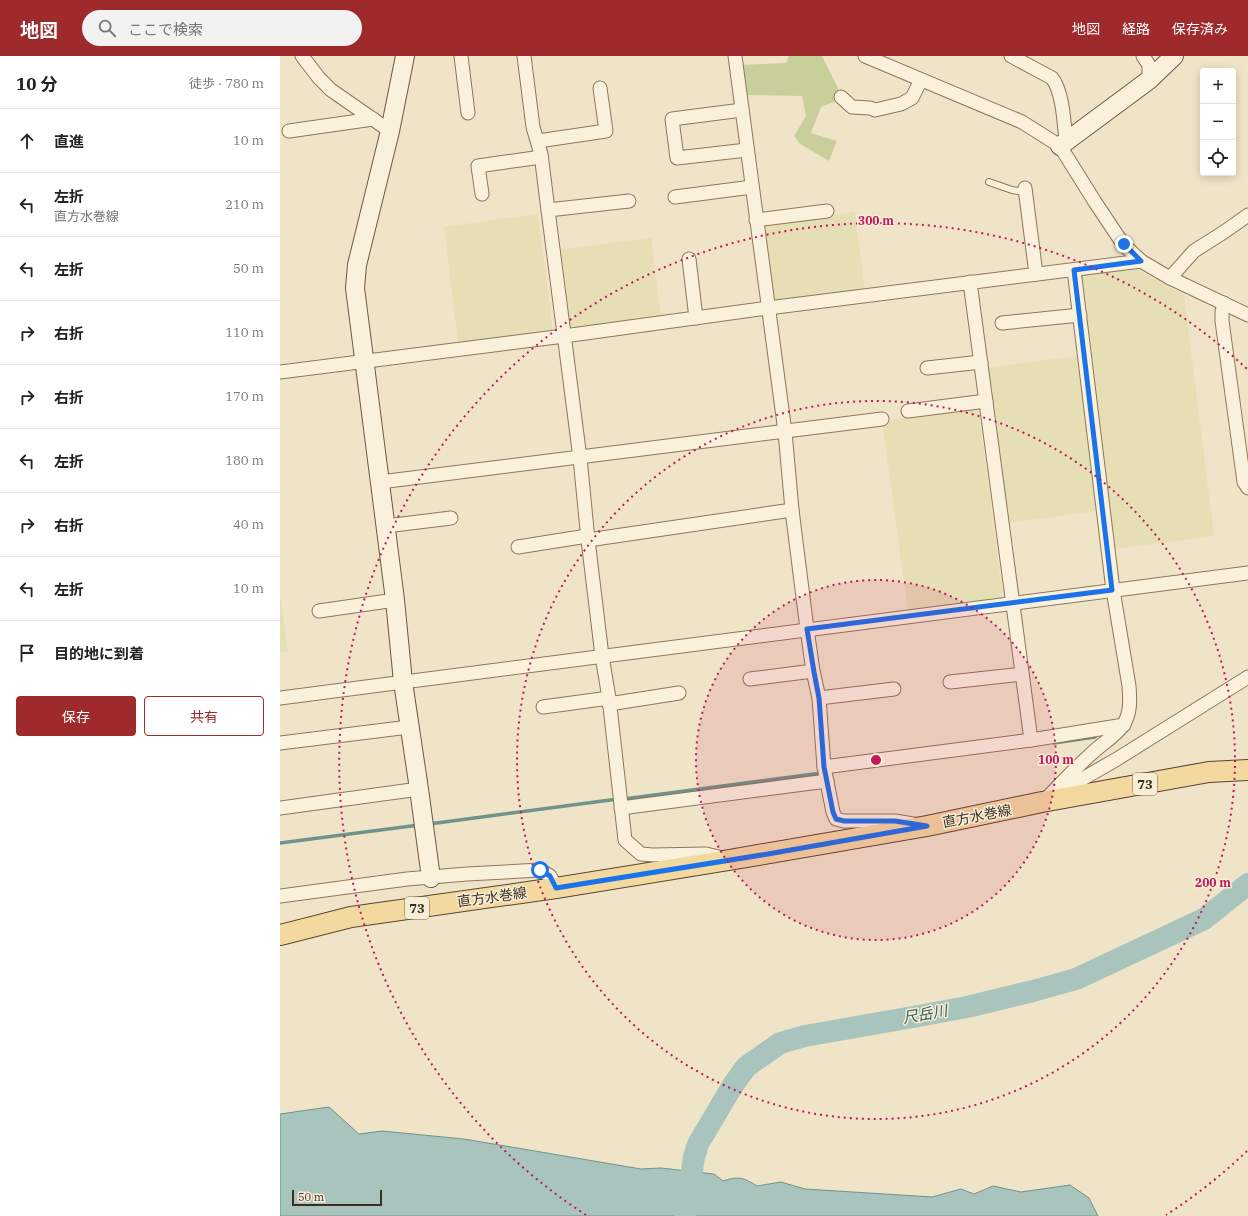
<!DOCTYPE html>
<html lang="ja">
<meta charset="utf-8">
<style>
body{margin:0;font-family:"IBM Plex Serif","Noto Sans JP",serif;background:#f2f2f2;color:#222}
.controls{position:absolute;right:12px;top:12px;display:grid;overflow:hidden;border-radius:4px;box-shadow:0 2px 10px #0003}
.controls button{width:36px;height:36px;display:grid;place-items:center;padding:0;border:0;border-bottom:1px solid #e0e0e0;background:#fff;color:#222;font:20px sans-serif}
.scale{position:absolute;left:12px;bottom:10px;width:90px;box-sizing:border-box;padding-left:4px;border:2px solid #3d2e20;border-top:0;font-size:11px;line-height:14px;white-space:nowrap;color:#3d2e20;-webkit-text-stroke:3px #f7eed8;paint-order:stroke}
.stop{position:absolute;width:12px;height:12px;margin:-9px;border:3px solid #1a73e8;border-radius:50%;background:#fff}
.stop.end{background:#1a73e8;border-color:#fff;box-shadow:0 1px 4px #0008}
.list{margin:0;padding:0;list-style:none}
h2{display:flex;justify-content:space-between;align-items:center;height:52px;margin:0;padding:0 16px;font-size:17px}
h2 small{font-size:13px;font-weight:400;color:#767676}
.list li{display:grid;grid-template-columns:26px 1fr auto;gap:12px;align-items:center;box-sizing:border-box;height:64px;padding:0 16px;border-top:1px solid #e0e0e0}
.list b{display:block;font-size:15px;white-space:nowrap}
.list p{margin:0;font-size:13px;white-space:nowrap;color:#767676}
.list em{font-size:13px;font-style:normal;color:#767676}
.actions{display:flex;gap:8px;padding:12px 16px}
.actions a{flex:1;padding:9px 0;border:1px solid #9e2a2b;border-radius:4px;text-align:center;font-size:14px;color:#9e2a2b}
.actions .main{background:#9e2a2b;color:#fff}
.icon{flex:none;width:22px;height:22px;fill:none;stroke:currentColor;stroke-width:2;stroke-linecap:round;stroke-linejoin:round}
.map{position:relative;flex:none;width:968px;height:1160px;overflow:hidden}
header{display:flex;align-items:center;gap:24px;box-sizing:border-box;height:56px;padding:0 20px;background:#9e2a2b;color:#fff}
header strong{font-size:19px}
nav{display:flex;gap:22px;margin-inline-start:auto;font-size:14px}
.search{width:280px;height:36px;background:#f2f2f2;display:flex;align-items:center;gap:10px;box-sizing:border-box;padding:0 14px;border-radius:22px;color:#767676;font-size:15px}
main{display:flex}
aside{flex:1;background:#fff}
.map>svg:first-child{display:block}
.farmland{fill:#e6deb5}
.green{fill:#c9cf9b}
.water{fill:#a9c4bc;stroke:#6f938a}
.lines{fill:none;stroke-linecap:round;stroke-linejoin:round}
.stream{stroke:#6f938a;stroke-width:3.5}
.river{stroke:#a9c4bc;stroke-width:22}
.lane-casing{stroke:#8d765c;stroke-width:8}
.street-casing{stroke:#8d765c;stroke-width:15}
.secondary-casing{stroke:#6f573f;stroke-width:20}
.primary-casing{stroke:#5b4430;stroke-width:22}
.lane{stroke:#faf1dc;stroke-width:6}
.street{stroke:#faf1dc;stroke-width:13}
.secondary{stroke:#faf1dc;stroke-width:18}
.primary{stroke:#f3d9a0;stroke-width:20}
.route{stroke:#1a73e8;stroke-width:5}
.ring{fill:none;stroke:#c2185b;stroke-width:2;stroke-dasharray:2 4}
.labels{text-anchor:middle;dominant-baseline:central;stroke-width:3;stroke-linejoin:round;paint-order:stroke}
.shield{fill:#f7eed8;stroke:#756857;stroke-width:1}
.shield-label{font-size:13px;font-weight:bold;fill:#3d2e20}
.street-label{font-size:14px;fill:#3d2e20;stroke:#f7eed8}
.water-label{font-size:15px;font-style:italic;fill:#2f5d5a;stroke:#f7eed8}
.centre{fill:#c2185b;stroke:#f7eed8;stroke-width:2}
.ring-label{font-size:12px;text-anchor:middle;font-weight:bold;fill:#c2185b;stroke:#f7eed8;stroke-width:3;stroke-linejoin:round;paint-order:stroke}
</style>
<header>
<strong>地図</strong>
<div class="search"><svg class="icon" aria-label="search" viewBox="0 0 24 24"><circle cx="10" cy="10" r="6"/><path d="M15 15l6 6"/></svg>ここで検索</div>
<nav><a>地図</a><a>経路</a><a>保存済み</a></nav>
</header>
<main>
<aside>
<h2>10 分<small>徒歩 · 780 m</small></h2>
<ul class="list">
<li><svg class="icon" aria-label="ahead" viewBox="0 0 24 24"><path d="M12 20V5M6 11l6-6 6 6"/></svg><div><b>直進</b></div><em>10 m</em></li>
<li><svg class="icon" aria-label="left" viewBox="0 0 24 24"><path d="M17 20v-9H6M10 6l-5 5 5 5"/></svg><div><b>左折</b><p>直方水巻線</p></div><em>210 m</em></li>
<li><svg class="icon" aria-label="left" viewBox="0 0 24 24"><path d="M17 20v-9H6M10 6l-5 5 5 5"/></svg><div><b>左折</b></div><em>50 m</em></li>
<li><svg class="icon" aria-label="right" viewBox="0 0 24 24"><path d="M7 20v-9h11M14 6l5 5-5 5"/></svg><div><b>右折</b></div><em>110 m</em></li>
<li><svg class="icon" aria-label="right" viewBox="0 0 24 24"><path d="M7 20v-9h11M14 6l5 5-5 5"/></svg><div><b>右折</b></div><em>170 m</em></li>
<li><svg class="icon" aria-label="left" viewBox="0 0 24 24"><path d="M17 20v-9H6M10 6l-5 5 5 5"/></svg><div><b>左折</b></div><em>180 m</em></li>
<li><svg class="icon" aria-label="right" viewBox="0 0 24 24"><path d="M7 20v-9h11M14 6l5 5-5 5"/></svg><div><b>右折</b></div><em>40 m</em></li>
<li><svg class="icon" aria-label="left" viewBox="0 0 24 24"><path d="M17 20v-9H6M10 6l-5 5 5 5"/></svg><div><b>左折</b></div><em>10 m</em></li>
<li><svg class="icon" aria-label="arrive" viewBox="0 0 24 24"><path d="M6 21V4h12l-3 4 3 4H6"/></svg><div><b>目的地に到着</b></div></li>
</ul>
<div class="actions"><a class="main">保存</a><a>共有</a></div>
</aside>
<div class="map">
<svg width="968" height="1160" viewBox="0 0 968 1160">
<rect width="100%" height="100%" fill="#f0e4c8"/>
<g class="farmland">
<path d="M 575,156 L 585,235 L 489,247 L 480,168 Z"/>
<path d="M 258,158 L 273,275 L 178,287 L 164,171 Z"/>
<path d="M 371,182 L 381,261 L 286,273 L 276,194 Z"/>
<path d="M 853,211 L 904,239 L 934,480 L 835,493 L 800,218 Z"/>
<path d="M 797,300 L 817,455 L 726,467 L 706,312 Z"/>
<path d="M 698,352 L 723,542 L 628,555 L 602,365 Z"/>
<path d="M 0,538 L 8,595 L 0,596 Z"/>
</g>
<path class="green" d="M 509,0 L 542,0 L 560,36 L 554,46 L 541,51 L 531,77 L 557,85 L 549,105 L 520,88 L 514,80 L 526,60 L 522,40 L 467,39 L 461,9 L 506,7 Z"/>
<path class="water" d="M 49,1051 L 79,1078 L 102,1075 L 184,1083 L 361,1113 L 381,1112 L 434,1118 L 443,1125 C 458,1120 463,1121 477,1130 L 501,1126 L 525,1133 L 652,1141 L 681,1133 L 694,1138 L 713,1130 L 741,1136 L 790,1129 L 809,1142 L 818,1160 L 0,1160 L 0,1058 Z"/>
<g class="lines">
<g class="stream">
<path d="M 774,687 L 815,681"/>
<path d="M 344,743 L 542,717"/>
<path d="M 149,768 L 338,743"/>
<path d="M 0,787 L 139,769"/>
</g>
<path class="river" d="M 405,1160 L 414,1101 L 418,1088 L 453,1029 L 466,1011 L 500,987 L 525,980 L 633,961 L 687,951 L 753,935 L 796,923 L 924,863 L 968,828"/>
<defs>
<path id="lane" d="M 709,126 L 732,134 L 745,136"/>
<g id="street">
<path d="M 22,0 L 39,22 L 51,34 L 110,75"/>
<path d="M 181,0 L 188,57"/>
<path d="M 244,0 L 253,71 L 261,98 L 268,154 L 300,402 L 308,484 L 322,600 L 329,642 L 345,784 L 361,798 L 373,799 L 426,798 L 443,802"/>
<path d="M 455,0 L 505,376 L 512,454 L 527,573 L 533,615 L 539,642 L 544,711 L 553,756 L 556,763 L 564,765 L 615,765 L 633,768"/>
<path d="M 585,0 L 742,66 L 780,90 L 815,146 L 843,188 L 861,205 L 890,222 L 968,259"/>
<path d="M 731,0 L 772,22 C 783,36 784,67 786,85"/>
<path d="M 863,0 L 869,9 L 869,24"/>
<path d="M 561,41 L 572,51 L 590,52 L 595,54 L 621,48 L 632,42 L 641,24"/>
<path d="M 462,54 L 392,63 L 397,102 L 467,94"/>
<path d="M 9,75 L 93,63"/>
<path d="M 258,85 L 326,75 L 320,32"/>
<path d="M 745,132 L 756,218"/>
<path d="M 202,138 L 198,110 L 261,101"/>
<path d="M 395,141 L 472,131"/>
<path d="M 268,154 L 349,145"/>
<path d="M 476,164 L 547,155"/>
<path d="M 409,203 L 416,262"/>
<path d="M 890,222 L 914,195 L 944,176 L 968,159"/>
<path d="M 690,226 L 751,684"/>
<path d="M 944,247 L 942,256 L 942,265 L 964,426 L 968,432"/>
<path d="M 722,267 L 800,259"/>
<path d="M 647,312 L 701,306"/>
<path d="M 0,316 L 284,280 L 488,252 L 861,205"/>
<path d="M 628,355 L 706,345"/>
<path d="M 100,426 L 602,363"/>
<path d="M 106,470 L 171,462"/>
<path d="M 308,484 L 512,454"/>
<path d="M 238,491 L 307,480"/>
<path d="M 39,555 L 115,544"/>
<path d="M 470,623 L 533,615"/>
<path d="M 670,626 L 742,618"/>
<path d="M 0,642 L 968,517"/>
<path d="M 539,642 L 614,633"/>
<path d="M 329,648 L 399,637"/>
<path d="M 263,651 L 329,642"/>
<path d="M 0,687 L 129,671"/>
<path d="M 544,711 L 751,684 L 844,669"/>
<path d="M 778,737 L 837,703 L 968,621"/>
<path d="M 763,746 C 779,730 794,713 811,698 C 821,688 835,681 843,669 C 851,658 850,643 849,630 L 833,534 L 794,214"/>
<path d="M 0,752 L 139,733"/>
<path d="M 341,752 L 547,725"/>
<path d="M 0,840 L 127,823 L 187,818 L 260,814 L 270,820 L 276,832"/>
</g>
<g id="secondary">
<path d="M 125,0 L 110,75 L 77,209 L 75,232 L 115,544 L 123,626 L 139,733 L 151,822"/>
<path d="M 780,90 L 869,24 L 894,0"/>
</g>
<path id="primary" d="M 0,879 L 71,861 L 276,832 L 449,804 L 647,770 L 762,746 L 929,716 L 968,714"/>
</defs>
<use href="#lane" class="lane-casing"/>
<use href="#street" class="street-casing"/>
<use href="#secondary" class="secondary-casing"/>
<use href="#primary" class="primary-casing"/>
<use href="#lane" class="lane"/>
<use href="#street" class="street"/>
<use href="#secondary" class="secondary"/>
<use href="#primary" class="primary"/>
</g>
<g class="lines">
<path class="route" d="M 260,814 L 270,820 L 276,832 L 488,798 L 647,770 L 615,765 L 564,765 L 556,763 L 553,756 L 544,711 L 539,642 L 534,616 L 527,573 L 832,534 L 794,214 L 861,205 L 844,188"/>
</g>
<circle cx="596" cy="704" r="180" fill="#c2185b" fill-opacity=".12"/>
<g class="ring">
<circle cx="596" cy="704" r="180"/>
<circle cx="596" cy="704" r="359"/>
<path d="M967 1095A539 539 0 0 1 886 1159M306 1159A539 539 0 1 1 967 313"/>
</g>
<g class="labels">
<g class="shield">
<rect x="853" y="717" width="24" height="22" rx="3"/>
<rect x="125" y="841" width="24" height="22" rx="3"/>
</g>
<g class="shield-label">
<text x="865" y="728">73</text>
<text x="137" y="852">73</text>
</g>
<g class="street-label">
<text transform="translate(697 760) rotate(-11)">直方水巻線</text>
<text transform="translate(212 841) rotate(-8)">直方水巻線</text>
</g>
<g class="water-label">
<text transform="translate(645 958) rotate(-10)">尺岳川</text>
</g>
</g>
<circle cx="596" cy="704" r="6" class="centre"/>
<g class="ring-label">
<text x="596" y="169">300 m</text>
<text x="776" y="708">100 m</text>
<text x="933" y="831">200 m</text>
</g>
</svg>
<div class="controls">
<button>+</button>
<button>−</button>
<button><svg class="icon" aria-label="locate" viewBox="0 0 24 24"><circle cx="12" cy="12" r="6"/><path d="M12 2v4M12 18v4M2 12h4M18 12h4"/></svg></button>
</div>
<div class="scale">50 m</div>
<div class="stop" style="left:260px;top:814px"></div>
<div class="stop end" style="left:844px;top:188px"></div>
</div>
</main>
